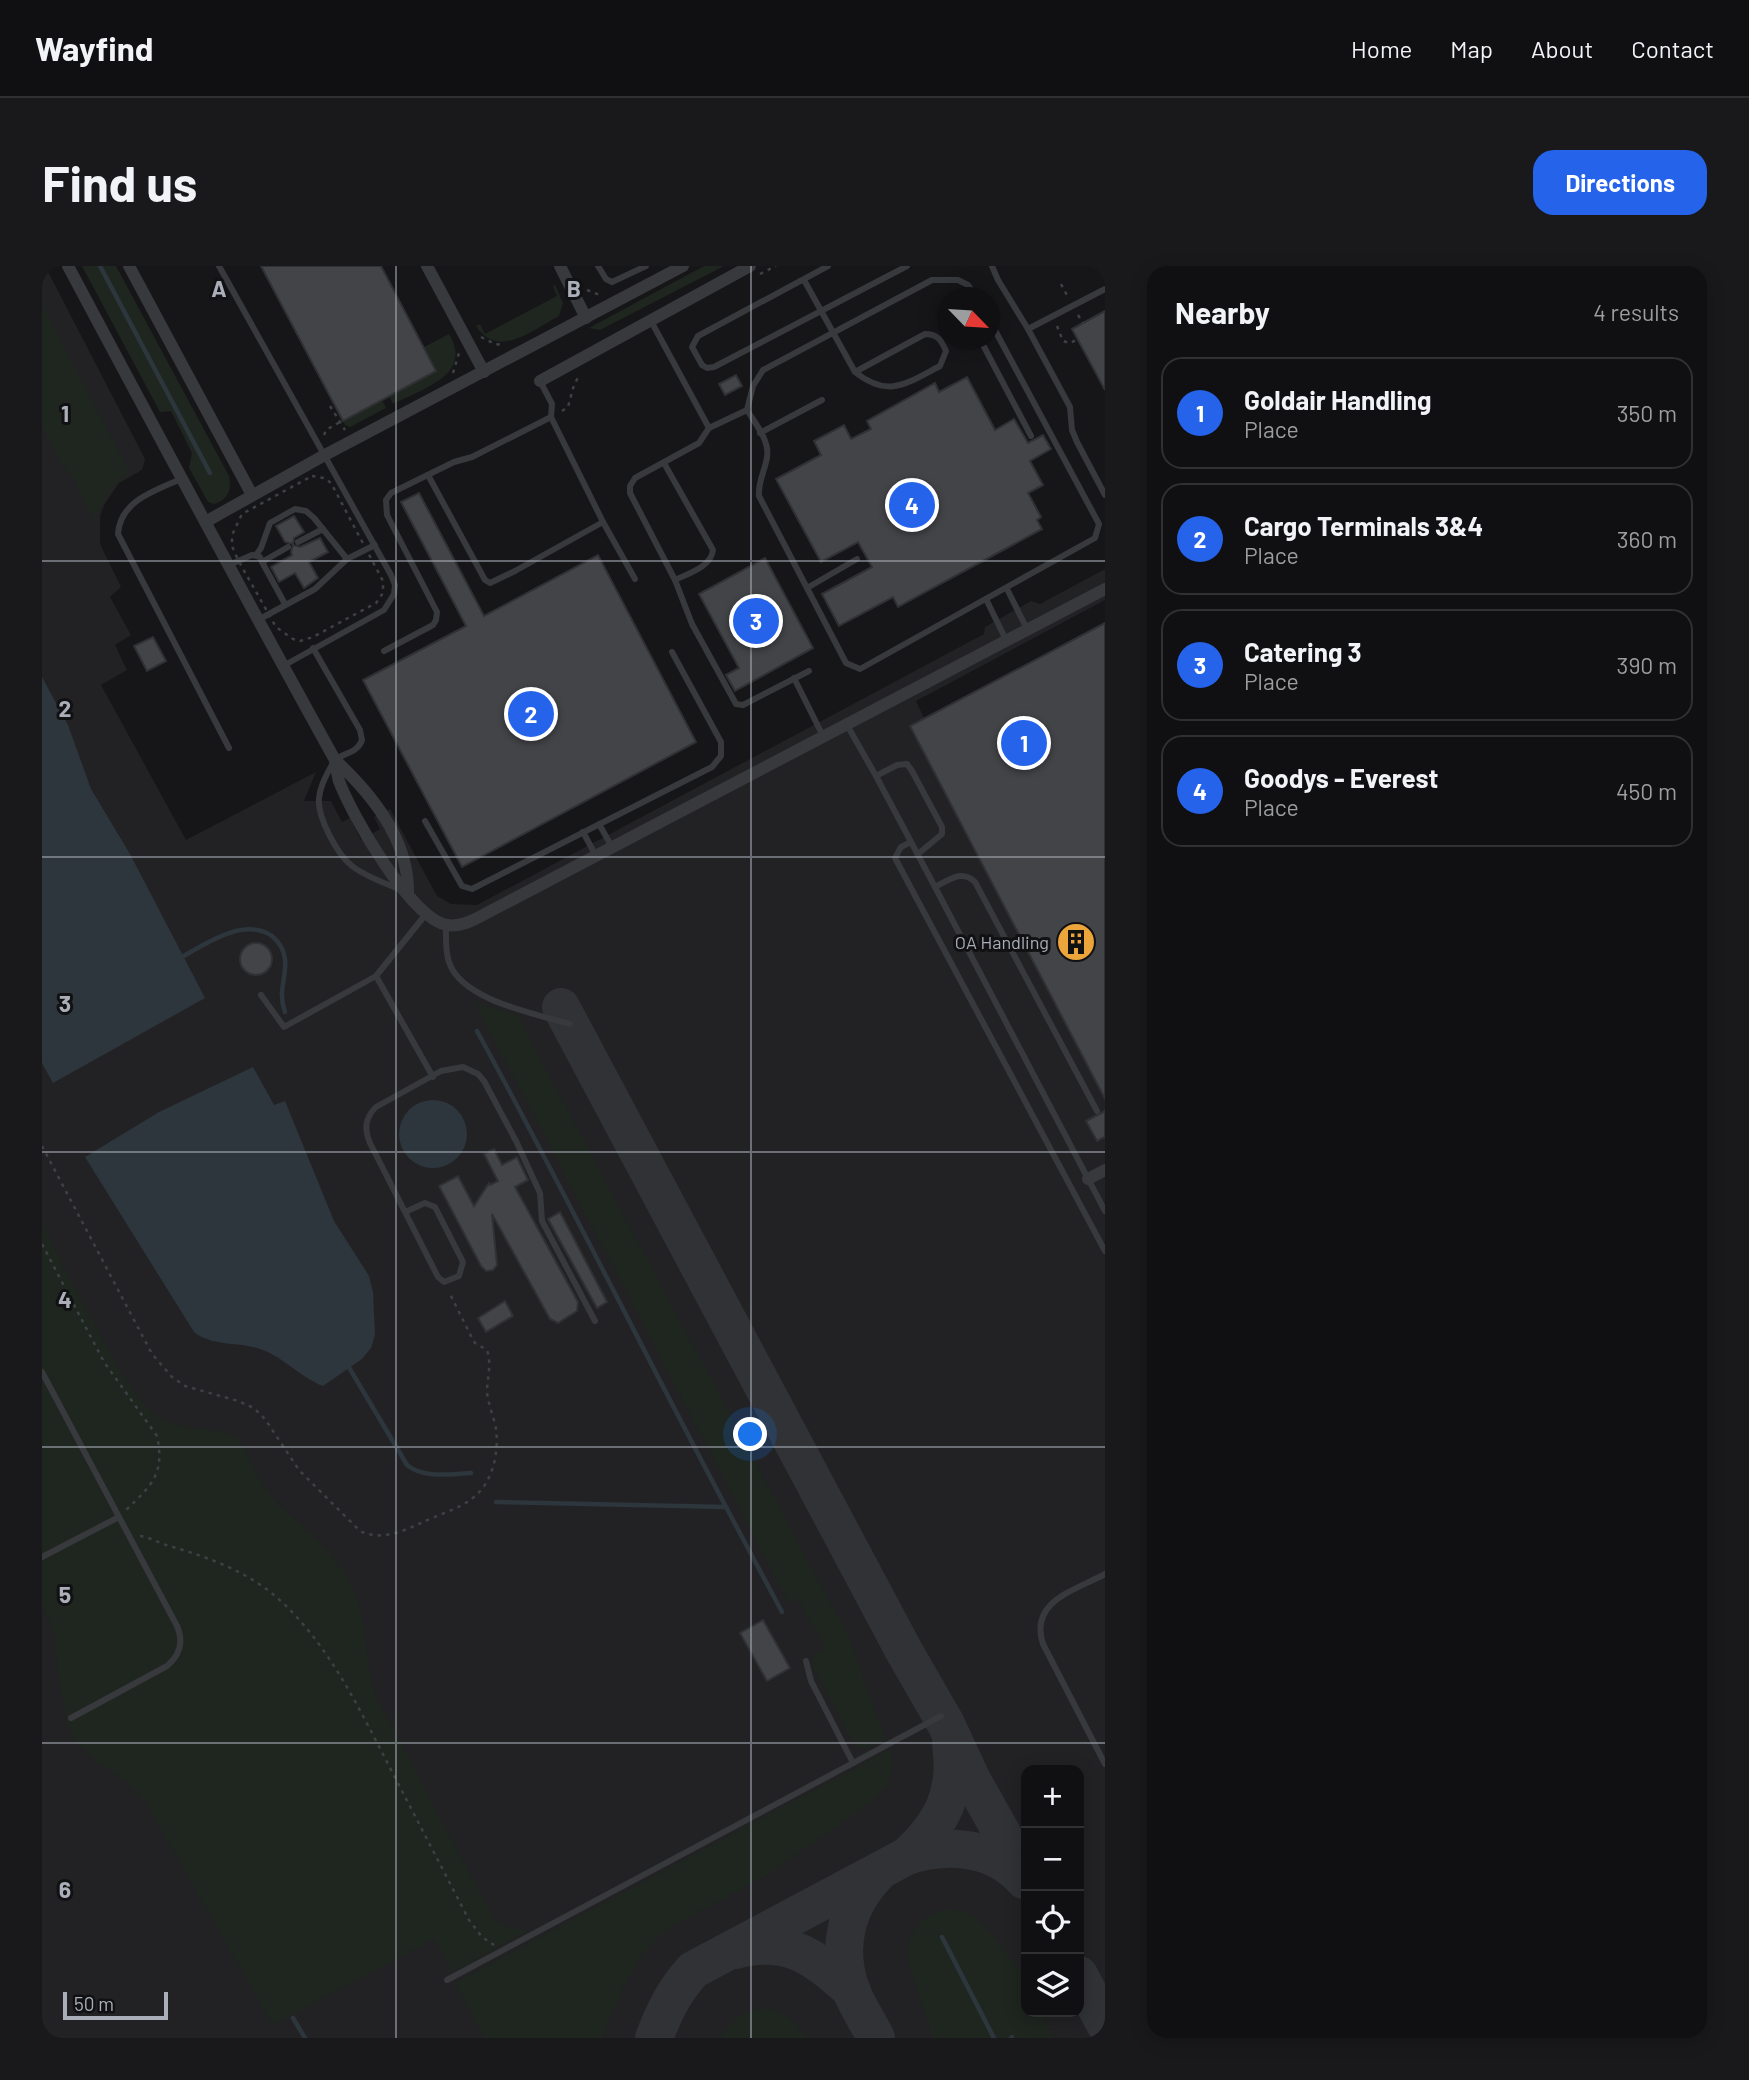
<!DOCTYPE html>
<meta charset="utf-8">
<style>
body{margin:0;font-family:Barlow,sans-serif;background:#19191b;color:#f1f3f6}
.controls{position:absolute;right:21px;bottom:21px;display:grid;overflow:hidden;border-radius:14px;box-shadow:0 4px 18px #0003}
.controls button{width:63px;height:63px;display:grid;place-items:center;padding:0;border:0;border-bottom:2px solid #303032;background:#101012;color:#f1f3f6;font:35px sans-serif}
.compass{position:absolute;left:895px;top:21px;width:63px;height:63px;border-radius:50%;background:#101012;box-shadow:0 4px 18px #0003;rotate:115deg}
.scale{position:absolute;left:21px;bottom:18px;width:105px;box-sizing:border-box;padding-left:7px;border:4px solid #a9aeb8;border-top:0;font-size:19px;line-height:24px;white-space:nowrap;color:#a9aeb8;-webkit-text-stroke:5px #111113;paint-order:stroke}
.you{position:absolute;left:709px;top:1169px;width:24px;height:24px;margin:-18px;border:5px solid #fff;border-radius:50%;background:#1a73e8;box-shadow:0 0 0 10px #1a73e833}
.badge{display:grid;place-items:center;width:46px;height:46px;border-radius:50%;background:#2563eb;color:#fff;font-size:23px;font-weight:700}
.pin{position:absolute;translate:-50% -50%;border:4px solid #fff;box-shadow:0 2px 7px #0006}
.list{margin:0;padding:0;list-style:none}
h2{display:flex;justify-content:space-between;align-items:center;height:91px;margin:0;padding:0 28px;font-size:30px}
h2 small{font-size:23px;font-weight:400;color:#9c9d9f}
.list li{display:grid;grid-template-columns:46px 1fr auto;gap:21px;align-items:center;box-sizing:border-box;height:112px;margin:0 14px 14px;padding:0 14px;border:2px solid #303032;border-radius:21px}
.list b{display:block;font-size:26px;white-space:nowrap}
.list p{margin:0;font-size:23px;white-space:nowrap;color:#9c9d9f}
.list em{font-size:23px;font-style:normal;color:#9c9d9f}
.icon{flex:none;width:38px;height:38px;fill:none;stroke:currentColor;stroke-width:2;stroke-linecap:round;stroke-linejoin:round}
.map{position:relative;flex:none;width:1063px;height:1772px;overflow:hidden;border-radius:21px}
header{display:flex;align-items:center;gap:42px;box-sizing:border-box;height:98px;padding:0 35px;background:#101012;border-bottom:2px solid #303032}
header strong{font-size:33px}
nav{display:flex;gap:38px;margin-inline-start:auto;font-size:24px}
.intro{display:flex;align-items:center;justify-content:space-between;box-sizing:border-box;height:168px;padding:0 42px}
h1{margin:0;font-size:49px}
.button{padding:18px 32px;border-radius:21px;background:#2563eb;color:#fff;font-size:24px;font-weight:700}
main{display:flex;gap:42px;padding:0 42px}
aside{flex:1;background:#101012;border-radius:21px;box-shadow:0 4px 18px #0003}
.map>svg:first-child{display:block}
.built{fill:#222225;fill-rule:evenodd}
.green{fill:#1e261f}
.water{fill:#2d363c}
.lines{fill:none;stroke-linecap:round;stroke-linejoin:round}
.stream{stroke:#2d363c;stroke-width:4.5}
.taxiway{stroke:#303235;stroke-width:38}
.building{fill:#434448;stroke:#303134;stroke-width:2}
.path{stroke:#3d4044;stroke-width:2.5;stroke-dasharray:3.5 5;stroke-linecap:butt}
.service{stroke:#37393d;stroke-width:6}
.minor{stroke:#37393d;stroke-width:12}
.grid{fill:none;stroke:#a9aeb8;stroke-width:2;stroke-opacity:0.55}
.labels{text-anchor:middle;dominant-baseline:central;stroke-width:6;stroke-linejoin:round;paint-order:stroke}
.poi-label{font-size:18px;fill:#a9aeb8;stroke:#111113;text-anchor:end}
.grid-label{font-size:23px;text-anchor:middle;font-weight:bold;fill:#a9aeb8;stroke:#111113;stroke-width:6;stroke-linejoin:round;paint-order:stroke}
</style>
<header>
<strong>Wayfind</strong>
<nav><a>Home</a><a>Map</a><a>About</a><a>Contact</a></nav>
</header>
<div class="intro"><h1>Find us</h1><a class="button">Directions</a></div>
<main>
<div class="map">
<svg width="1063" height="1772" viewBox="0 0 1063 1772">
<rect width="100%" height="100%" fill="#161618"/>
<path class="built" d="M 0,0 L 3,0 L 103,193 L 100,204 L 77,217 L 62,239 L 58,250 L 58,278 L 79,321 L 68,331 L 89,369 L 73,379 L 85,404 L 59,419 L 144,574 L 274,506 L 262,535 L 289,535 L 300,556 L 308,552 L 319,574 L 338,563 L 332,551 L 348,543 L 395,630 L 409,638 L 435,639 L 942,368 L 943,361 L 989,335 L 998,338 L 1063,303 L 1063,334 L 874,435 L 882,452 L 886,450 L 1063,788 L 1063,1772 L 0,1772 ZM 984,1504 L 1037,1504 L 1037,1746 L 984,1746 Z"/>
<g class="green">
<path d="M 40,0 L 74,0 L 187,210 C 190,224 186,234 172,238 L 166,236 L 147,202 L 150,187 L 129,145 L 118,146 Z"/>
<path d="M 662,0 L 682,0 L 558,64 L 547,62 Z"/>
<path d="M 513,19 L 521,37 L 517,50 C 490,64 456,94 434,60 L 438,58 L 443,68 L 515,30 L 511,20 Z"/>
<path d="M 0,38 L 87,205 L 66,227 L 52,254 L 38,227 L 35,217 L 17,195 L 0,160 Z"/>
<path d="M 407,68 C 432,109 380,123 351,138 L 347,130 L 394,105 L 382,81 Z"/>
<path d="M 340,134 L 344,142 L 308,161 L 303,159 L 301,155 Z"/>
<path d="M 433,737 L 475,749 L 806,1370 L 844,1474 L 825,1483 L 817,1482 L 810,1474 L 771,1401 L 771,1390 L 784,1383 L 756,1333 L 747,1337 Z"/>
<path d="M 0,956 C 21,995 86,1138 120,1153 C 143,1164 171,1161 194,1171 C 206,1182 214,1212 226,1226 C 254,1260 298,1284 313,1327 C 326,1361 323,1397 334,1431 L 451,1651 C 462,1661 474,1664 488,1664 L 412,1705 L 409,1705 L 392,1673 L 231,1759 L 103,1535 L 85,1516 L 54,1495 L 33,1475 L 25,1459 L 16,1407 L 14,1369 L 0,1340 Z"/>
<path d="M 849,1483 L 851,1500 L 846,1518 L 829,1536 L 727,1608 L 631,1660 C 590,1690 579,1727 560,1772 L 442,1772 L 413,1717 Z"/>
<path d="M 902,1643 L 923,1646 L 935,1653 L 950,1668 L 984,1713 L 984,1746 L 1001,1746 L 1012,1772 L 891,1772 L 865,1692 C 867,1664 875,1652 902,1643 Z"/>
<path d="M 726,1742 C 745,1746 754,1758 765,1772 L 678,1772 C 693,1751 701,1744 726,1742 Z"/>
</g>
<g class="water">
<path d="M 0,411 L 26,459 L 49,523 L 88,588 L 163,732 L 11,817 L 0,797 Z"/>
<path d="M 211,801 L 232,839 L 243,835 L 292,955 L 327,1010 L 331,1026 L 333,1069 L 329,1082 L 320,1093 L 281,1120 C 257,1111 240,1089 215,1082 C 193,1076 170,1080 152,1066 L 43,891 L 117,846 Z"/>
<circle cx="391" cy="868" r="34"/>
</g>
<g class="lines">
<g class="stream">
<path d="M 58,0 L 168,207"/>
<path d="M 135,694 C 160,680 201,650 230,670 C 237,676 242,684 243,693 C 245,714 235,724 243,746"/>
<path d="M 435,765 C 521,922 600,1083 684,1241"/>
<path d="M 305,1098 L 365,1199 C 382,1213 408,1208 429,1207"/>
<path d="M 454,1236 L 684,1241 L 740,1346"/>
<path d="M 900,1671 L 952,1772"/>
<path d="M 251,1752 L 263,1772"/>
<path d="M 969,1772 L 970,1771"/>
</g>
<g class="taxiway">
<path d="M 519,741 L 862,1385 L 904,1458 L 930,1514 L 984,1610"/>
<path d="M 865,1590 C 900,1558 916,1527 909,1478"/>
<path d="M 693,1684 C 747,1670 772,1691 810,1725"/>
<path d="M 1037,1709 L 1063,1758"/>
<path d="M 612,1772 C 622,1746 632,1725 651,1704 L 865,1590 C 905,1577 953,1580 982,1614"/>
<path d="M 834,1772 C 826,1756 815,1740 809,1724 C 794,1681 804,1640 835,1608"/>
</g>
</g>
<g class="building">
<path d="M 219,0 L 339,0 L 394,105 L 301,155 Z"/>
<path d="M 1063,45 L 1063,124 L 1030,63 Z"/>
<path d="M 694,109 L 700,120 L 683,129 L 677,118 Z"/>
<path d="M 925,111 L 953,164 L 972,153 L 986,177 L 1001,169 L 1009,183 L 988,195 L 1001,219 L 986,227 L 999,251 L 995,254 L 1000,263 L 856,341 L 851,331 L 797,360 L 780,328 L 830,301 L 816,276 L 779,296 L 734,213 L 779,189 L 772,175 L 802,159 L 809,173 L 829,163 L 825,155 L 893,117 L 897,126 Z"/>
<path d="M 377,227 L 442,350 L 556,289 L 654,476 L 420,601 L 321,414 L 424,360 L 359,236 Z"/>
<path d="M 252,250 L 262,266 L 252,272 L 251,278 L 243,276 L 234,260 Z"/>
<path d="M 278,272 L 286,286 L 267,296 L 276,312 L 262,322 L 253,307 L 237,316 L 229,301 L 250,289 L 249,286 L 251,279 L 258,281 Z"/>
<path d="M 723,292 L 771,382 L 693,425 L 684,409 L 697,402 L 657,328 Z"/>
<path d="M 1063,357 L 1063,833 L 868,460 Z"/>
<path d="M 111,371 L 124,395 L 105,405 L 92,380 Z"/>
<circle cx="214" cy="693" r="16"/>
<path d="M 1063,845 L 1063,871 L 1055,875 L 1044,855 Z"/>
<path d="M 452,883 L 460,899 L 475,891 L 486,914 L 473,921 L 536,1036 L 535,1045 L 516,1057 L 508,1053 L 450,948 L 455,999 L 451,1004 L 444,1005 L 439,1000 L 397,920 L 416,910 L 432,940 L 447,917 L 448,919 L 456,915 L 442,888 Z"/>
<path d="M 518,946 L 565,1036 L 555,1042 L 506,953 Z"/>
<path d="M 463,1035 L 471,1050 L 444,1066 L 436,1052 Z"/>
<path d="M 721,1354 L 748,1402 L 725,1415 L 698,1367 Z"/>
</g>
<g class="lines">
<g class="path">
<path d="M 718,8 L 734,0"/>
<path d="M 1019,18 L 1026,31"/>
<path d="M 545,24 L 558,29"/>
<path d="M 1036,49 L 1041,57"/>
<path d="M 1015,60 L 1021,75 L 1028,77 L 1036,73"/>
<path d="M 439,71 L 453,78 L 462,79"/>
<path d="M 411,107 L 417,87"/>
<path d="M 288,140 L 303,164"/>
<path d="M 520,145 L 526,141 L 532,119 L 538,108"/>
<path d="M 282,169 L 284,164 L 298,156"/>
<path d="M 270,210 L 282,212 L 289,217 L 341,315 L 341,327 L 334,337 L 271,371 L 258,375 L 251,373 L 234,361 L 196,294 L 190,280 L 190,269 L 200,248 Z"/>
<path d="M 0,880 L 110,1088 L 130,1111 L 143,1120 L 196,1135 L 212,1142 L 223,1153 L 257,1204 L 318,1265 C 339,1275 359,1266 379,1257 C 395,1249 418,1243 432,1231 C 451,1216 457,1186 454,1163 C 452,1151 446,1138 445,1126 C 445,1112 450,1099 445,1084 L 433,1077 L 430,1072 L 407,1026"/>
<path d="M 0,978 L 62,1096 L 115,1170 C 123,1208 110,1219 84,1244"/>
<path d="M 98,1270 C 107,1271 115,1276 124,1279 C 166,1291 209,1306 242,1338 C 288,1382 317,1442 346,1498 C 373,1550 400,1602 427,1654 L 440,1671 L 452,1679"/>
</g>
<g class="service">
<path d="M 177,0 L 349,309 L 353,319 L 352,328 L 342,344 L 241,400"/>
<path d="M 556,0 L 564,13 L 570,16 L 604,0"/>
<path d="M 786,0 L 656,70 L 650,81 L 660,99 L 665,102 L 672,101 L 865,0"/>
<path d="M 950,0 L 956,14 L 986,63"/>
<path d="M 762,14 L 813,106 C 847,133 865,117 898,100 L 904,85 C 899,74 896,68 883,68 L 813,106"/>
<path d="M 1063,23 L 986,63 L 1028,141 L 1030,164 L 1035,176 L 1063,229"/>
<path d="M 609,55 L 667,162"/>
<path d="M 940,74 L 940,77 L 989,170"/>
<path d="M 498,115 L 510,138 L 509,151 L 561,256 L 593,313"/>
<path d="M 705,144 C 713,157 728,175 725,191 C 723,205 716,215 717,230 L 765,322 L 815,293"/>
<path d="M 718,167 L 780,134"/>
<path d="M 622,197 L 671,284 C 669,301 647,307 633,314"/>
<path d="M 386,209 L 443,314 L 448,317 L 473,305 L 561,256"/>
<path d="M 139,213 C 112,225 78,235 76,268 L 187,482"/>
<path d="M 256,276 L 281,263"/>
<path d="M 214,289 L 219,282 L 228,257 L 253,243 L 264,245 L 272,252 L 305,293"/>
<path d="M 220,296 L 243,338"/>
<path d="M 187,299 L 210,289 L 218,291 L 220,296 L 246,281"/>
<path d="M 765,322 L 804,397 L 818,403 L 1053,272 L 1057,258 L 948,55"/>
<path d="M 965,323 L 985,363"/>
<path d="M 944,333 L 964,374"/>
<path d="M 216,354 L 273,323 L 305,293 L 333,279"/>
<path d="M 271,382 L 318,464 L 320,474 C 315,489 298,486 291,497 C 285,507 278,521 277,532 C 275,551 295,588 310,600 C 324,611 343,617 359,624"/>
<path d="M 342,385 L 391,359 L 394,354 L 395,346 L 345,249 L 344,234 L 349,227 L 412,196 L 430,191 L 509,151"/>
<path d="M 767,405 L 701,439 L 694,438 L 650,358 L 633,314 L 588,227 L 588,220 L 593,212 L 657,177 L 667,162 L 705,144 L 711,120 L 721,104 L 890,14 L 916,14 L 926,19 L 935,32"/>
<path d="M 752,412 L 781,470"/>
<path d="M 805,459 L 834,510 L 855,499 L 865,498 L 870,505 L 900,561 L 900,568 L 876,588"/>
<path d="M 834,510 L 893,621 C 907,614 920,603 933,616 L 1055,845"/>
<path d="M 383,555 L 420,620 L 430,623 L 670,501 L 679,490 L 679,476 L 630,386"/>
<path d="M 557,558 L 570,581"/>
<path d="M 541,566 L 554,590"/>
<path d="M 869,576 L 859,581 L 853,592 L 1063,985"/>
<path d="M 893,621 L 1063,945"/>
<path d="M 404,659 C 404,671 403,684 407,696 C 419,734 494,748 528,758"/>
<path d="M 334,710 L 384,648"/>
<path d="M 219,729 L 242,761 L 334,710 L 391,811"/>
<path d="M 363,946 L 383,937 L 393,941 L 421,996 L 417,1010 L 402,1016 L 396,1011 L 328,877 C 322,863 323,852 334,841 L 399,805 L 421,801 L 436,808 L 442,815 L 474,875 L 498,927 L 500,955 L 553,1055"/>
<path d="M 0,1106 L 135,1360 C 142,1376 138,1389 125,1400 L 29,1452"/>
<path d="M 0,1291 L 77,1251"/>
<path d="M 1063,1308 C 1032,1325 987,1335 1001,1378 L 1063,1498"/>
<path d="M 764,1395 L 769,1415 L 811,1497"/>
<path d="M 405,1714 L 899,1450"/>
</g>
<g class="minor">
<path d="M 26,0 C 114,165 202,330 293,494 C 294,501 295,508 297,515 C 309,548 369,653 405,659 C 418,661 430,655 441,649 L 1063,323"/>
<path d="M 87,0 L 210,229"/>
<path d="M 385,0 L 442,106"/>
<path d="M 518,0 L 544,52"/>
<path d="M 498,115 L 708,0"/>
<path d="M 165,255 L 281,190 L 641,0"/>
<path d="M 293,494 C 330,528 367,574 366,627"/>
<path d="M 1046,913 L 1063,904"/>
</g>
</g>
<path class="grid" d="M 354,0 L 354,1772M 709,0 L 709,1772M 0,295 L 1063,295M 0,591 L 1063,591M 0,886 L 1063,886M 0,1181 L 1063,1181M 0,1477 L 1063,1477"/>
<defs>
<symbol id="building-disc" viewBox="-11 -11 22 22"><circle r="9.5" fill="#eba53b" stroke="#111113"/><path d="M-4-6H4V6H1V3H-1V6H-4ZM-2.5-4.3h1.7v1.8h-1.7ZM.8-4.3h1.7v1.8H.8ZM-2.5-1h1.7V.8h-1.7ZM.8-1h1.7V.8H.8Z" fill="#111"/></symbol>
</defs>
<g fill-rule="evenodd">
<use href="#building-disc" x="1012" y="654" width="44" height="44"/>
</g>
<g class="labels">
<g class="poi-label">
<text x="1007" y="676">OA Handling</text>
</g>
</g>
<g class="grid-label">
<text x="177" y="31">A</text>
<text x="532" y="31">B</text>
<text x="23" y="156">1</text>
<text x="23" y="451">2</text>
<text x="23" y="746">3</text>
<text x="23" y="1042">4</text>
<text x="23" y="1337">5</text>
<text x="23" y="1632">6</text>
</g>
</svg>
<div class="controls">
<button>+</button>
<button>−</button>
<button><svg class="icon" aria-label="locate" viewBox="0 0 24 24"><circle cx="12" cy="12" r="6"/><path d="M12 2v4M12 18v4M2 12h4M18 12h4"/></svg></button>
<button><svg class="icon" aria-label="layers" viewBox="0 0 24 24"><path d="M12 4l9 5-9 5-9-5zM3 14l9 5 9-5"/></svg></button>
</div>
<svg class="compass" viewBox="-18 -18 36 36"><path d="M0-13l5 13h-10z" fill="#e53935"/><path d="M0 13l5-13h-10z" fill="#9c9d9f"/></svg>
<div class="scale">50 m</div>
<div class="you"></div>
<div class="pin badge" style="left:982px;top:477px">1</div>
<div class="pin badge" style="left:489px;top:448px">2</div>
<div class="pin badge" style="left:714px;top:355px">3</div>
<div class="pin badge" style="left:870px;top:239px">4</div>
</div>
<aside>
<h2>Nearby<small>4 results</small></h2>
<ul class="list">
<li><span class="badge">1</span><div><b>Goldair Handling</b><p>Place</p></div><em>350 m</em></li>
<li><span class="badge">2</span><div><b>Cargo Terminals 3&amp;4</b><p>Place</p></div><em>360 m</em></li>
<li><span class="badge">3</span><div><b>Catering 3</b><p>Place</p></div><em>390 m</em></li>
<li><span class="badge">4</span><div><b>Goodys - Everest</b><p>Place</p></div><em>450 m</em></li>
</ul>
</aside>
</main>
